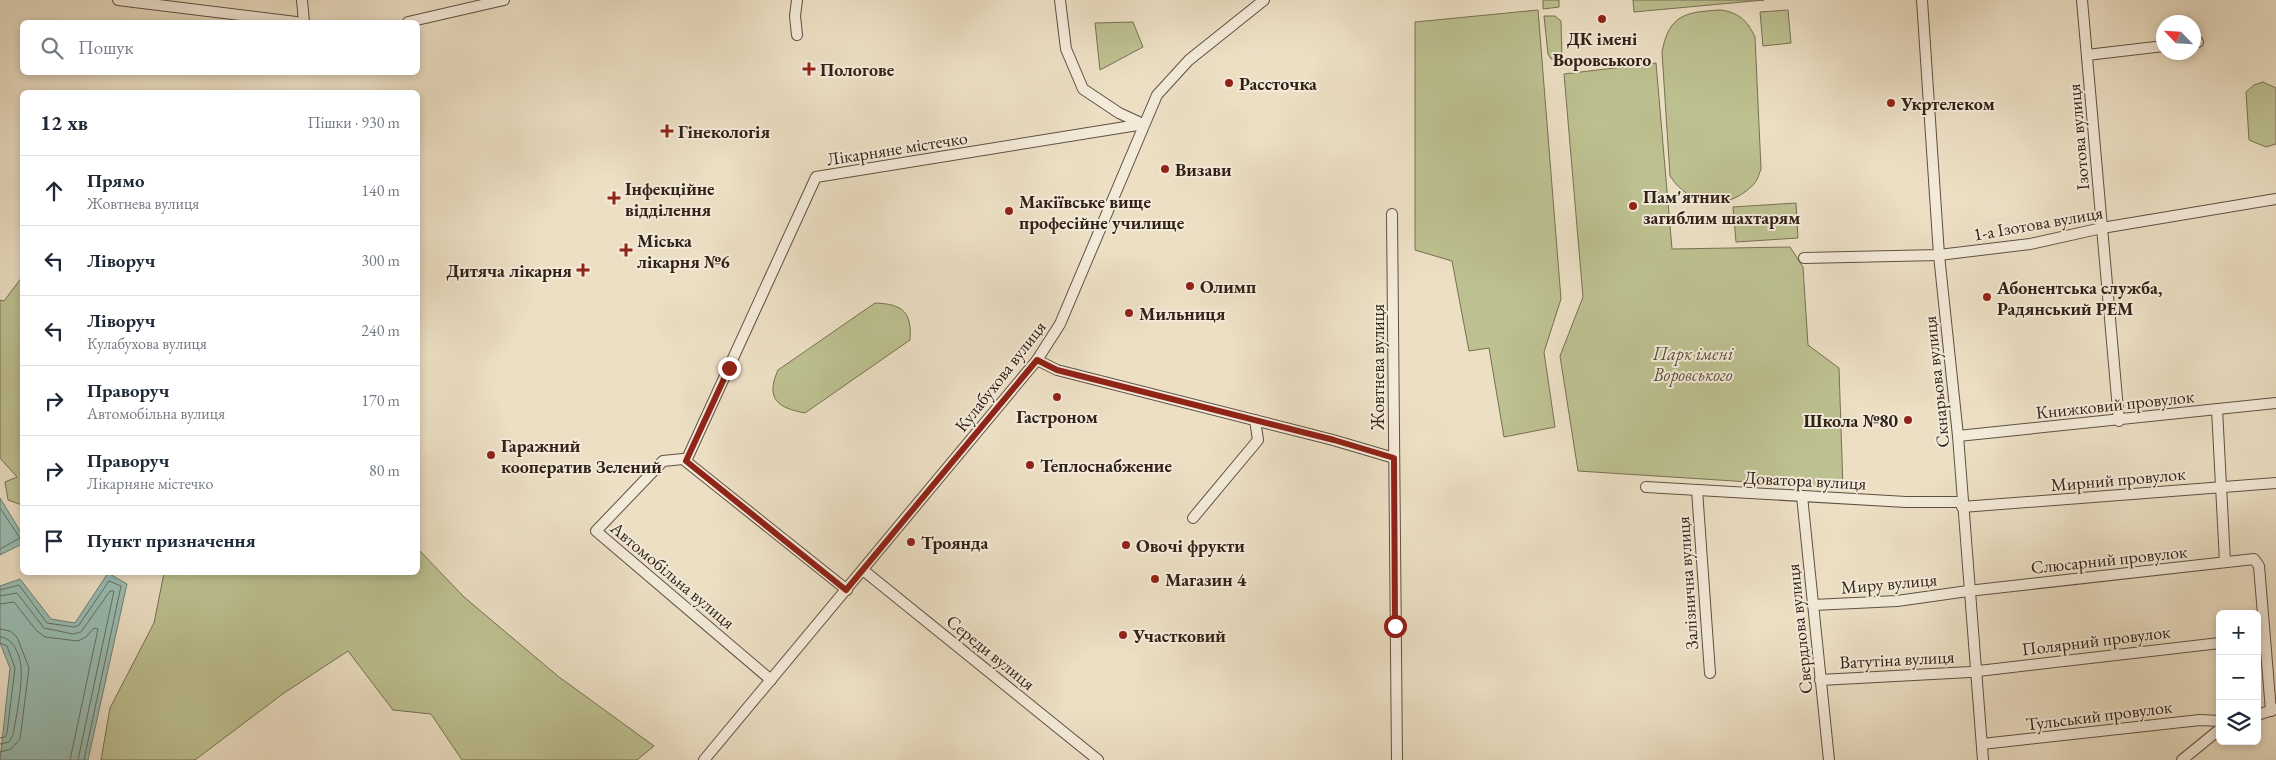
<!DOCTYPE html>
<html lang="uk">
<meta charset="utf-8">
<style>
body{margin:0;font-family:"EB Garamond",serif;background:#f6f6f7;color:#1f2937}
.controls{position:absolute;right:15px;bottom:15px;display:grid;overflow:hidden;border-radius:8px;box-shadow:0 2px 8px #0003}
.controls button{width:45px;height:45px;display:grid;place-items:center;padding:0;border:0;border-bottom:1px solid #e0e1e3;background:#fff;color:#1f2937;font:25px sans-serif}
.compass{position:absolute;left:2156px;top:15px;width:45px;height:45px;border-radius:50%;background:#fff;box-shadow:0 2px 8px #0003;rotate:295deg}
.stop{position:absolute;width:15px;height:15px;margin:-11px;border:4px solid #8f2418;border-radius:50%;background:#fff}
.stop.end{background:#8f2418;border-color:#fff;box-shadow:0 1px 5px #0008}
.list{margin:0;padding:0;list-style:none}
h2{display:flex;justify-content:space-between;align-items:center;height:65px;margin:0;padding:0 20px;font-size:21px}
h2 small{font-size:16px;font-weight:400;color:#747a83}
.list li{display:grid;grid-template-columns:32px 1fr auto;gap:15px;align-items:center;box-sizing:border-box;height:70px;padding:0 20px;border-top:1px solid #e0e1e3}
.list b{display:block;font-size:19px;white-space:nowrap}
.list p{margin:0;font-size:16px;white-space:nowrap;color:#747a83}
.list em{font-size:16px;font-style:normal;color:#747a83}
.icon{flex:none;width:28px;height:28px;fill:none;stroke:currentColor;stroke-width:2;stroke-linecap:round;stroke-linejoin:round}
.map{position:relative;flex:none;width:2276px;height:760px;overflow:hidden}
.search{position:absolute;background:#fff;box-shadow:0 2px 8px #0003;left:20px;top:20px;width:400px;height:55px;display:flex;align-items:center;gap:12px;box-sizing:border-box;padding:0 18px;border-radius:8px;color:#747a83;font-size:19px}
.panel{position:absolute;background:#fff;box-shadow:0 2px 8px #0003;left:20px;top:90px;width:400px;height:485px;border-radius:8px}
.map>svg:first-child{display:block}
.green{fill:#bdc090;stroke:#777054}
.water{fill:#99bdb2;stroke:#6f7f74}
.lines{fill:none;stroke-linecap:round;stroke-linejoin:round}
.shore{stroke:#656f64;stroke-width:1}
.minor-casing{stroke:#605042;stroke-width:12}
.minor{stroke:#f3ead9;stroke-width:10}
.route{stroke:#8f2418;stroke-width:6}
.poi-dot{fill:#8f2418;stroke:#f3ead9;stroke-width:2}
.labels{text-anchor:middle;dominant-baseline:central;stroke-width:4;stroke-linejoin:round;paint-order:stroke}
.poi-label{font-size:18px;font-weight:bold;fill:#312117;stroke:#f3ead9;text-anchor:start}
.street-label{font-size:18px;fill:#312117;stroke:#f3ead9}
.park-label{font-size:18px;font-style:italic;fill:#5b513b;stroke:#f3ead9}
</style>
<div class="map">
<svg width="2276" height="760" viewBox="0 0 2276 760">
<rect width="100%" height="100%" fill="#ecdfc4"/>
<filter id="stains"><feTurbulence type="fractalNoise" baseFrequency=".004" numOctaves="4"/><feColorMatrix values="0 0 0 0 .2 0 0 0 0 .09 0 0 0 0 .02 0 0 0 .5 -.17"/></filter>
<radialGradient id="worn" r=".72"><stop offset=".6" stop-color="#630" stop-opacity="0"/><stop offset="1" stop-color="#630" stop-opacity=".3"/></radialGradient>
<g class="green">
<path d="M 1543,0 L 1559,0 L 1559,7 L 1543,9 Z"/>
<path d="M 1633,0 L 1764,0 L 1634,12 Z"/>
<path d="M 1538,10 L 1561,299 L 1544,352 L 1555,427 L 1504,437 L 1489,348 L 1469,351 L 1452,261 L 1415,250 L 1415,22 Z"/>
<path d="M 1721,10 C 1739,13 1747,20 1755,37 L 1761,169 C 1759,174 1757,182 1752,186 C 1725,212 1690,206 1670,176 L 1662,52 C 1669,14 1686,12 1721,10 Z"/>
<path d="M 1788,10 L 1791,43 L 1763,46 L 1760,12 Z"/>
<path d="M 1544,16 L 1555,16 L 1561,21 L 1562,59 L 1551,59 L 1548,54 Z"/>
<path d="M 1133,22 L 1143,47 L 1100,70 L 1095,23 Z"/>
<path d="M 1656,63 L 1672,249 L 1790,247 L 1803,267 L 1808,345 L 1839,368 L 1843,488 L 1578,471 L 1560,356 L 1583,297 L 1564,74 Z"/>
<path d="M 2263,82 L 2276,88 L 2276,144 L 2266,147 L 2249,140 L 2246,92 L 2254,85 Z"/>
<path d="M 1796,203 L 1798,238 L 1736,242 L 1733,207 Z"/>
<path d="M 22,277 L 22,505 L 8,500 L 5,482 L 17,477 L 0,458 L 0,300 L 4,301 Z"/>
<path d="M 875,303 C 903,304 912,312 910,340 L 805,413 C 778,408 765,399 778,370 Z"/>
<path d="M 418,549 L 464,597 L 559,677 L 654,746 L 637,760 L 462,760 L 431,714 L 393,710 L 348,651 L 284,693 L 195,760 L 101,760 L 110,708 L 154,623 L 164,573 L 418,572 Z"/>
</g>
<g class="water">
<path d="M 0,498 L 22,534 L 22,544 L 0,555 Z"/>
<path d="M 108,573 L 127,584 L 88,760 L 0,760 L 10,668 L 0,643 L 0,586 L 20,579 L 51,619 L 75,623 Z"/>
</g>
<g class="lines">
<g class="shore">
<path d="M 0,508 L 20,538 L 0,549"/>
<path d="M 0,590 L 19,585 L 47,623 L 74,627 L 79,625 L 109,581 L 121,586 L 84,760"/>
<path d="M 0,596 L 17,593 L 44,628 L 73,634 L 81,632 L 110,591 L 114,591 L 78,760"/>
<path d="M 0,604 L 14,602 L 36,630 L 45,637 L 78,641 L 86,637 L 94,628 L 98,629 L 70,760"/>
<path d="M 0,629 L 10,631 L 17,637 L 29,668 L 20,739 L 11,749 L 0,752"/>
<path d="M 0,637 C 13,637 20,655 21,667 C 23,682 16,719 13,735 L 9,742 L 0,744"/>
<path d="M 0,643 L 7,646 L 15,668 L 7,733 L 5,737 L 0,738"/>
</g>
<defs>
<g id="minor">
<path d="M 118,0 L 296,22"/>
<path d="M 302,0 L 304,22"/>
<path d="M 1060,0 L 1066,49 L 1083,89 L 1119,113 L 1143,124"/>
<path d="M 1922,0 L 1939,255 L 1958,436 L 1983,760"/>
<path d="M 2082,0 L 2119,421"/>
<path d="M 408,22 L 504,0"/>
<path d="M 797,35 L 795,16 L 797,0"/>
<path d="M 2194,43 L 2198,42"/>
<path d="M 2087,55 L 2164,46"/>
<path d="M 1392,214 L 1397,760"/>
<path d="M 1804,258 L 1939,255 L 2030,244 L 2102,228 L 2276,199"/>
<path d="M 1037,360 L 1057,370 L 1333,440 L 1394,458"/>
<path d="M 2217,409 L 2225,562"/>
<path d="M 1958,436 L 2276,403"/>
<path d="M 686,461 L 816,177 L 1144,124"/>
<path d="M 1646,487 L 1906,502 L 1962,502"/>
<path d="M 1697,490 L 1710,673"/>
<path d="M 1802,496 L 1829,760"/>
<path d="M 1962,507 L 2276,483"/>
<path d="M 1193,518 L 1258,440 L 1255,420"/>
<path d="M 863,570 L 1098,760"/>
<path d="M 1813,605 L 1897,601 L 1968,591 L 2254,559 L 2259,566 L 2271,711"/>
<path d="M 771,680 L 596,531 L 663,461 L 683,459 L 847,590"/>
<path d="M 1820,680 L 1970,672 L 2220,643"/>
<path d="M 2257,715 L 2276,709"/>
<path d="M 1982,744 L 2200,720 L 2220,721"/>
<path d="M 704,760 L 1037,360 L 1060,324 L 1157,95 L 1189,60 L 1264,0"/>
<path d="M 2182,760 L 2220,729"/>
</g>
</defs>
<use href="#minor" class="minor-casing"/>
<use href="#minor" class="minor"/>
</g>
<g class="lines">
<path class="route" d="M 729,368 L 686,461 L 846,590 L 1037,360 L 1057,370 L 1334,440 L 1394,458 L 1395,626"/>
</g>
<g class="poi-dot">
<circle cx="1602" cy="19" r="5"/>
<path d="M806.5 61.5h5v5h5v5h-5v5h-5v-5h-5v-5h5z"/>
<circle cx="1229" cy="83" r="5"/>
<circle cx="1891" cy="103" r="5"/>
<path d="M664.5 123.5h5v5h5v5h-5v5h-5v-5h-5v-5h5z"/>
<circle cx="1165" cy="169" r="5"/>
<path d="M611.5 190.5h5v5h5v5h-5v5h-5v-5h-5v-5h5z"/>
<circle cx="1633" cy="206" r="5"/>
<circle cx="1009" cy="211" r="5"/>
<path d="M623.5 242.5h5v5h5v5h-5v5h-5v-5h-5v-5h5z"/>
<path d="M580.5 262.5h5v5h5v5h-5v5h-5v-5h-5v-5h5z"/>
<circle cx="1190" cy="286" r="5"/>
<circle cx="1987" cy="297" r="5"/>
<circle cx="1129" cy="313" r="5"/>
<circle cx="1057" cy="397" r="5"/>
<circle cx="1908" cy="420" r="5"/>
<circle cx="491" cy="455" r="5"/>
<circle cx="1030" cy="465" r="5"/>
<circle cx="911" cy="542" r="5"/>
<circle cx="1126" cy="545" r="5"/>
<circle cx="1155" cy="579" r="5"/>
<circle cx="1123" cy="635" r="5"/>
</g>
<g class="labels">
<g class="poi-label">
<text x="1602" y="38" text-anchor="middle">ДК імені<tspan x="1602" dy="21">Воровського</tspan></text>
<text x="820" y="69">Пологове</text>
<text x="1239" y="83">Рассточка</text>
<text x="1901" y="103">Укртелеком</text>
<text x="678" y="131">Гінекологія</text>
<text x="1175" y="169">Визави</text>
<text x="625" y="188">Інфекційне<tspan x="625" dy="21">відділення</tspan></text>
<text x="1643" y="196">Пам'ятник<tspan x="1643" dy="21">загиблим шахтарям</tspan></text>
<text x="1019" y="201">Макіївське вище<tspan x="1019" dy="21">професійне училище</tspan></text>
<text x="637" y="240">Міська<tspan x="637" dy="21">лікарня №6</tspan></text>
<text x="572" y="270" text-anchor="end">Дитяча лікарня</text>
<text x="1200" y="286">Олимп</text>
<text x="1997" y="287">Абонентська служба,<tspan x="1997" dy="21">Радянський РЕМ</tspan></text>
<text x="1139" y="313">Мильниця</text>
<text x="1057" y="416" text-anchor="middle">Гастроном</text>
<text x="1898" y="420" text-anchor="end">Школа №80</text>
<text x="501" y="445">Гаражний<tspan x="501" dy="21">кооператив Зелений</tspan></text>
<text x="1040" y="465">Теплоснабжение</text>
<text x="921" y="542">Троянда</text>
<text x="1136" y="545">Овочі фрукти</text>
<text x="1165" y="579">Магазин 4</text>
<text x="1133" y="635">Участковий</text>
</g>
<g class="street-label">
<text transform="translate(2078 137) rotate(-95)">Ізотова вулиця</text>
<text transform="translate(897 148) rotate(-9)">Лікарняне містечко</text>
<text transform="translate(2038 223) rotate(-10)">1-а Ізотова вулиця</text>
<text transform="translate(1377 367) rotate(-90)">Жовтнева вулиця</text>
<text transform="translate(1000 376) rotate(-52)">Кулабухова вулиця</text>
<text transform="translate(1936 382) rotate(-96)">Скнарьова вулиця</text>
<text transform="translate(2115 404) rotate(-6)">Книжковий провулок</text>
<text transform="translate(2118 479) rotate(-5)">Мирний провулок</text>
<text transform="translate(1805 480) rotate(3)">Доватора вулиця</text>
<text transform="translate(2109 559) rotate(-6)">Слюсарний провулок</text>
<text transform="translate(673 575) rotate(40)">Автомобільна вулиця</text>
<text transform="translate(1687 583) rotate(-94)">Залізнична вулиця</text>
<text transform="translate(1889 583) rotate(-5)">Миру вулиця</text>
<text transform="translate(1799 629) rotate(-96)">Свердлова вулиця</text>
<text transform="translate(2096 640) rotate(-7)">Полярний провулок</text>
<text transform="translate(991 652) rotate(39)">Середи вулиця</text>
<text transform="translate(1897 659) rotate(-3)">Ватутіна вулиця</text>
<text transform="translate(2099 715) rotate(-7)">Тульський провулок</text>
</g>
<g class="park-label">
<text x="1693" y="353">Парк імені<tspan x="1693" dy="21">Воровського</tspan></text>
</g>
</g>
<rect width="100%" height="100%" filter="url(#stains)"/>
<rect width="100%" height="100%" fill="url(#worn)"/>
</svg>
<div class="controls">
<button>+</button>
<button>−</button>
<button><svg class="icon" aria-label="layers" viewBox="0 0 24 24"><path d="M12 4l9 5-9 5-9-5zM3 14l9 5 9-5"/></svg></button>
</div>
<svg class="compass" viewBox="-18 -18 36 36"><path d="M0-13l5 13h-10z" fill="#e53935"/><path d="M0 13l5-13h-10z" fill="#747a83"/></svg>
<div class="stop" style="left:1395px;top:626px"></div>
<div class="stop end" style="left:729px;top:368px"></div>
<div class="search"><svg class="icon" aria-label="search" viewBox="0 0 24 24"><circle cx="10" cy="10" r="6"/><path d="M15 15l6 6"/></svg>Пошук</div>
<section class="panel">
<h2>12 хв<small>Пішки · 930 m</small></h2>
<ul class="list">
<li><svg class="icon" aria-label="ahead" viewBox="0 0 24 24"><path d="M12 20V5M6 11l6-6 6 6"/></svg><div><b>Прямо</b><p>Жовтнева вулиця</p></div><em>140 m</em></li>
<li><svg class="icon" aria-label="left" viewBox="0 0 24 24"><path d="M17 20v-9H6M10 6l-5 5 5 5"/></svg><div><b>Ліворуч</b></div><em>300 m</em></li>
<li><svg class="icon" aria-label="left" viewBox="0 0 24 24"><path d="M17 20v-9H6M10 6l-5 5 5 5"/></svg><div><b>Ліворуч</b><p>Кулабухова вулиця</p></div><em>240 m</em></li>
<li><svg class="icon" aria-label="right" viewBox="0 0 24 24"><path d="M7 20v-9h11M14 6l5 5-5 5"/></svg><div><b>Праворуч</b><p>Автомобільна вулиця</p></div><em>170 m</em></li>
<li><svg class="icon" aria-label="right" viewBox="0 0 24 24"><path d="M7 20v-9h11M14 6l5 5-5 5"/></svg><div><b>Праворуч</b><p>Лікарняне містечко</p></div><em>80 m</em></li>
<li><svg class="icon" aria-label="arrive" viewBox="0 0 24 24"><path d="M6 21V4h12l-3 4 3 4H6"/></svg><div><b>Пункт призначення</b></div></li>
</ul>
</section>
</div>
